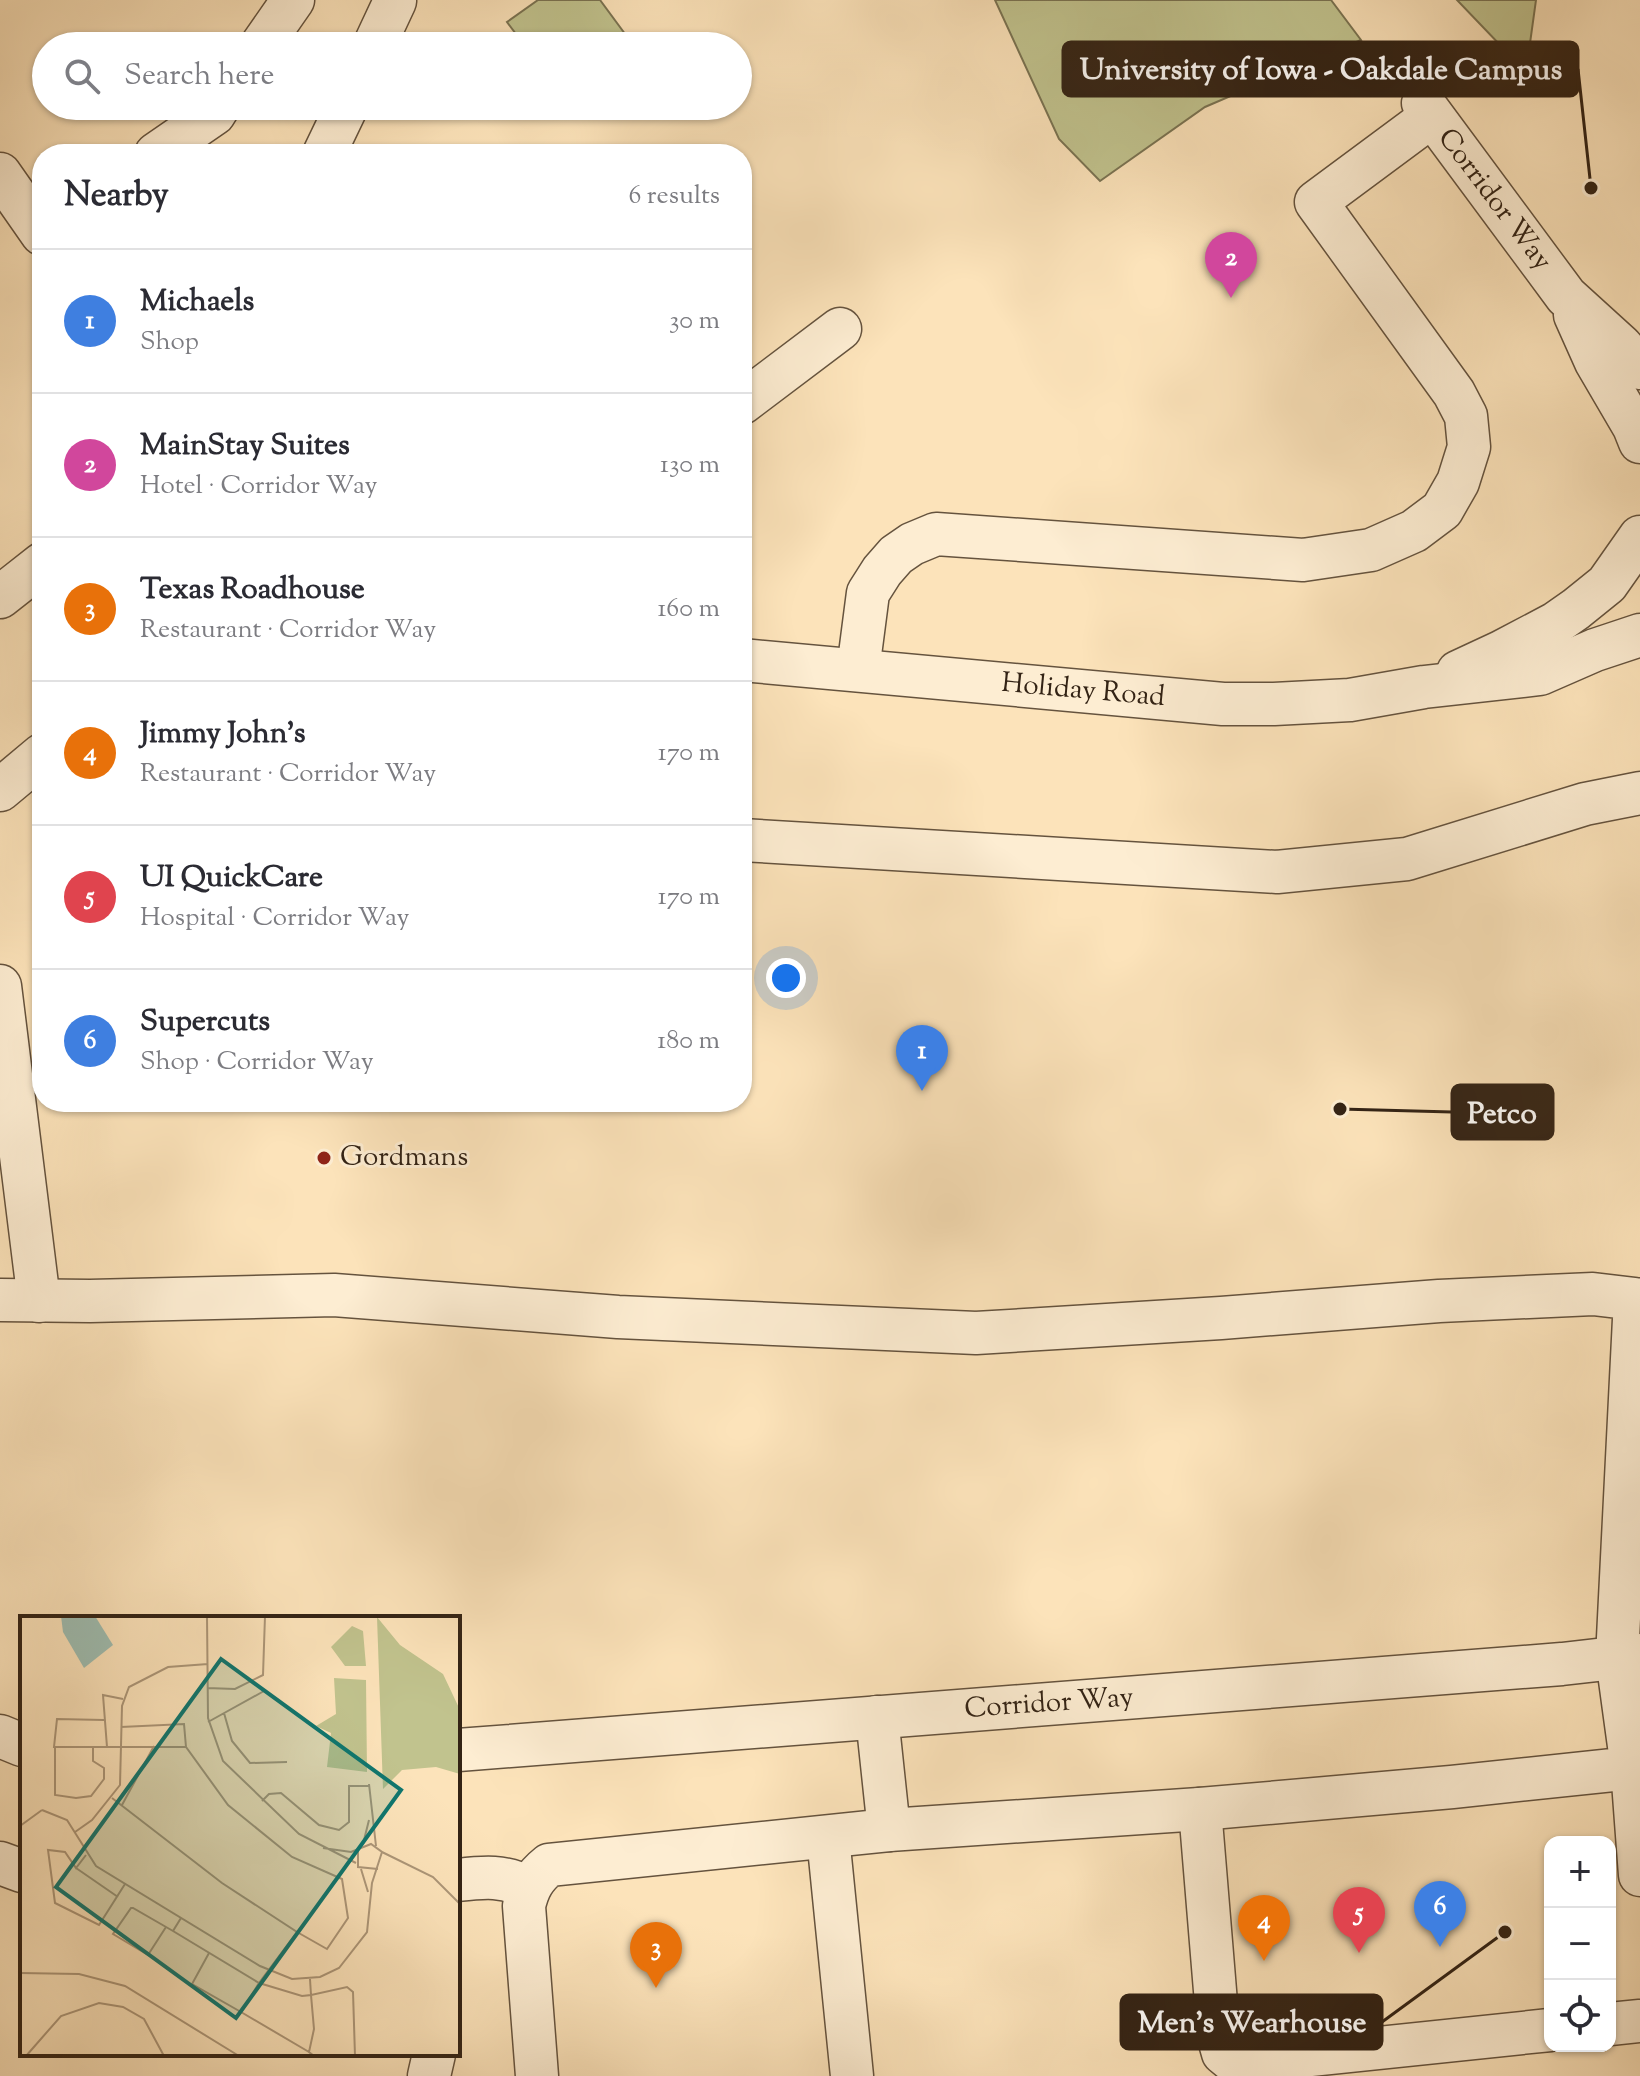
<!DOCTYPE html>
<meta charset="utf-8">
<style>
body{margin:0;font-family:"Sorts Mill Goudy",serif;background:#f7f7f7;color:#2b2b33}
.controls{position:absolute;right:24px;bottom:24px;display:grid;overflow:hidden;border-radius:16px;box-shadow:0 2px 6px #0004}
.controls button{width:72px;height:72px;display:grid;place-items:center;padding:0;border:0;border-bottom:2px solid #e1e1e2;background:#fff;color:#2b2b33;font:40px sans-serif}
.you{position:absolute;left:786px;top:978px;width:28px;height:28px;margin:-20px;border:6px solid #fff;border-radius:50%;background:#1a73e8;box-shadow:0 0 0 12px #1a73e833}
.badge{display:grid;place-items:center;width:52px;height:52px;border-radius:50%;background:#ea580c;color:#fff;font-size:26px;font-weight:700}
.pin{position:absolute;translate:-50% -66px;filter:drop-shadow(0 2px 4px #0008)}
.pin::after{content:'';position:absolute;top:42px;width:28px;height:24px;background:inherit;clip-path:polygon(0 0,100% 0,50% 100%)}
.list{margin:0;padding:0;list-style:none}
h2{display:flex;justify-content:space-between;align-items:center;height:104px;margin:0;padding:0 32px;font-size:34px}
h2 small{font-size:26px;font-weight:400;color:#7c7c81}
.list li{display:grid;grid-template-columns:52px 1fr auto;gap:24px;align-items:center;box-sizing:border-box;height:144px;padding:0 32px;border-top:2px solid #e1e1e2}
.list b{display:block;font-size:30px;white-space:nowrap}
.list p{margin:0;font-size:26px;white-space:nowrap;color:#7c7c81}
.list em{font-size:26px;font-style:normal;color:#7c7c81}
.icon{flex:none;width:44px;height:44px;fill:none;stroke:currentColor;stroke-width:2;stroke-linecap:round;stroke-linejoin:round}
.map{position:relative;flex:none;width:1640px;height:2076px;overflow:hidden}
.search{position:absolute;background:#fff;box-shadow:0 2px 6px #0004;left:32px;top:32px;width:720px;height:88px;display:flex;align-items:center;gap:20px;box-sizing:border-box;padding:0 28px;border-radius:44px;color:#7c7c81;font-size:30px}
.panel{position:absolute;background:#fff;box-shadow:0 2px 6px #0004;left:32px;top:144px;width:720px;height:968px;border-radius:32px}
.map>svg:first-child{display:block}
.green{fill:#c1c38e;stroke:#7a7352;stroke-width:2}
.lines{fill:none;stroke-linecap:round;stroke-linejoin:round}
.minor-casing{stroke:#65533e;stroke-width:45}
.minor{stroke:#fdedd2;stroke-width:42}
.poi-dot{fill:#8f2418;stroke:#fdedd2;stroke-width:3}
.labels{text-anchor:middle;dominant-baseline:central;stroke-width:6;stroke-linejoin:round;paint-order:stroke}
.street-label{font-size:28px;fill:#332315;stroke:#fdedd2}
.poi-label{font-size:28px;fill:#332315;stroke:#fdedd2;text-anchor:start}
.inset-road{fill:none;stroke:#ac9678;stroke-width:2}
.view{fill:#0f766e;fill-opacity:0.15;stroke:#0f766e;stroke-width:4}
.inset-edge{fill:none;stroke:#332315;stroke-width:4}
.leader{fill:none;stroke:#332315;stroke-width:3}
.callout-dot{fill:#332315;stroke:#fdedd2;stroke-width:3}
.callout{fill:#332315;stroke:#332315;stroke-width:3}
.callout-label{font-size:30px;text-anchor:middle;font-weight:bold;fill:#fff}
</style>
<div class="map">
<svg width="1640" height="2076" viewBox="0 0 1640 2076">
<rect width="100%" height="100%" fill="#fce3ba"/>
<filter id="stains"><feTurbulence type="fractalNoise" baseFrequency=".0025" numOctaves="4"/><feColorMatrix values="0 0 0 0 .2 0 0 0 0 .09 0 0 0 0 .02 0 0 0 .5 -.17"/></filter>
<radialGradient id="worn" r=".72"><stop offset=".6" stop-color="#630" stop-opacity="0"/><stop offset="1" stop-color="#630" stop-opacity=".3"/></radialGradient>
<g class="green">
<path d="M 538,0 L 600,0 L 631,42 L 626,46 L 525,46 L 507,22 Z"/>
<path d="M 995,0 L 1331,0 L 1361,40 L 1205,107 L 1100,181 L 1059,139 Z"/>
<path d="M 1457,0 L 1536,0 L 1526,72 Z"/>
</g>
<g class="lines">
<defs>
<g id="minor">
<path d="M 261,46 L 293,0"/>
<path d="M 374,46 L 395,1"/>
<path d="M 1423,103 L 1566,296 L 1621,346 L 1640,368"/>
<path d="M 156,154 L 214,114 L 219,106"/>
<path d="M 324,154 L 347,106"/>
<path d="M 0,174 L 42,234"/>
<path d="M 1575,315 L 1596,362 L 1634,427 L 1640,442"/>
<path d="M 742,403 L 840,329"/>
<path d="M 0,597 L 42,564"/>
<path d="M 742,660 L 1223,704 L 1274,704 L 1350,700 L 1424,687 L 1540,674 L 1595,650 L 1640,635"/>
<path d="M 858,670 L 868,593 L 882,571 L 896,555 L 912,544 L 936,534 L 1303,560 L 1371,550 L 1414,531 L 1442,510 L 1458,482 L 1469,447 L 1466,416 L 1454,393 L 1316,202 L 1432,116"/>
<path d="M 1458,672 L 1501,652 L 1556,623 L 1576,609 L 1607,584 L 1640,537"/>
<path d="M 0,790 L 42,755"/>
<path d="M 742,840 L 1277,872 L 1407,859 L 1585,804 L 1640,793"/>
<path d="M 0,986 L 39,1301"/>
<path d="M 0,1300 L 90,1301 L 334,1295 L 618,1317 L 976,1333 L 1221,1318 L 1439,1301 L 1593,1294 L 1635,1299 L 1617,1658 L 1632,1768 L 1452,1787 L 1200,1809 L 889,1830 L 877,1717"/>
<path d="M 0,1736 L 22,1745"/>
<path d="M 458,1750 L 1562,1664 L 1640,1655"/>
<path d="M 1640,1767 L 1632,1768 L 1640,1875"/>
<path d="M 1200,1809 L 1219,2039 L 1223,2053 L 1235,2063 L 1550,2030"/>
<path d="M 828,1837 L 852,2076"/>
<path d="M 0,1863 L 22,1871"/>
<path d="M 458,1880 C 484,1877 505,1875 528,1888"/>
<path d="M 1610,2024 L 1640,2021"/>
<path d="M 429,2076 L 434,2054"/>
<path d="M 537,2076 L 524,1906 C 528,1888 534,1877 549,1865 L 889,1830"/>
</g>
</defs>
<use href="#minor" class="minor-casing"/>
<use href="#minor" class="minor"/>
</g>
<circle class="poi-dot" cx="324" cy="1158" r="8"/>
<g class="labels">
<g class="street-label">
<text transform="translate(1494 200) rotate(53)">Corridor Way</text>
<text transform="translate(1083 691) rotate(5)">Holiday Road</text>
<text transform="translate(1049 1704) rotate(-4)">Corridor Way</text>
</g>
<g class="poi-label">
<text x="340" y="1158">Gordmans</text>
</g>
</g>
<g transform="translate(20 1616)">
<rect width="440" height="440" fill="#fce3ba"/>
<path d="M 357,1 L 380,29 L 423,58 L 440,94 L 440,158 L 416,151 L 382,154 L 363,173 ZM 332,10 L 343,15 L 346,50 L 325,50 L 311,31 ZM 314,62 L 346,64 L 347,156 L 307,151 L 311,117 L 296,110 L 316,98 Z" fill="#c1c38e"/>
<path d="M 41,0 L 75,0 L 93,29 L 64,52 L 43,16 Z" fill="#9fbeb2"/>
<path class="inset-road" d="M 187,0 L 188,102 L 203,145 L 279,218 L 336,247M 187,72 L 215,73 L 243,59 L 245,0M 204,97 L 212,125 L 230,147 L 267,146M 84,104 L 37,103 L 34,131 L 166,131 L 208,189 L 272,241 L 322,263 L 328,302 L 307,333 L 277,316M 188,106 L 244,75M 101,111 L 164,108 L 166,131M 87,131 L 83,79 L 103,83M 35,132 L 35,179 L 56,182 L 71,180 L 84,163 L 84,152 L 73,145 L 73,131M 349,168 L 356,230M 92,182 L 202,267 L 277,316 L 239,367 L 153,315 L 161,302M 242,185 L 249,178 L 261,177 L 299,209 L 319,214 L 329,206 L 329,170 L 349,170M 102,189 L 134,130M 22,194 L 47,204 L 76,250 L 240,350 L 272,363 L 300,361 L 319,352 L 347,316 L 352,267 L 362,236 L 351,228 L 331,236 L 303,232M 0,210 L 22,194M 55,216 L 72,204 L 100,169 L 102,90 L 109,71 L 148,51 L 188,48M 343,228 L 349,204M 338,233 L 338,251 L 358,253M 362,236 L 413,261 L 440,288M 66,239 L 56,252 L 45,236 L 28,234 L 35,287 L 79,309 L 105,268M 56,252 L 98,281M 341,253 L 348,276M 146,311 L 128,339 L 93,318 L 111,292 L 113,292 L 153,315M 189,337 L 172,368 L 221,396M 0,357 L 59,358 L 105,370 L 219,440M 289,436 L 221,396 L 239,367 L 282,380 L 291,379 L 290,363M 6,440 L 41,400 L 79,387 L 103,391 L 124,403 L 144,440M 294,440 L 289,436 L 294,413 L 291,379 L 327,371 L 333,376 L 335,440"/>
<path class="view" d="M 201,43 L 381,174 L 216,402 L 36,271 Z"/>
<rect width="440" height="440" class="inset-edge"/>
</g>
<path class="leader" d="M1591 188L1578 69M1340 1109L1452 1112M1505 1932L1382 2022"/>
<g class="callout-dot">
<circle cx="1591" cy="188" r="8"/>
<circle cx="1340" cy="1109" r="8"/>
<circle cx="1505" cy="1932" r="8"/>
</g>
<g class="callout">
<rect x="1063" y="42" width="515" height="54" rx="8"/>
<rect x="1452" y="1085" width="101" height="54" rx="8"/>
<rect x="1121" y="1995" width="261" height="54" rx="8"/>
</g>
<g class="callout-label">
<text x="1321" y="79">University of Iowa - Oakdale Campus</text>
<text x="1502" y="1123">Petco</text>
<text x="1252" y="2032">Men's Wearhouse</text>
</g>
<rect width="100%" height="100%" filter="url(#stains)"/>
<rect width="100%" height="100%" fill="url(#worn)"/>
</svg>
<div class="controls">
<button>+</button>
<button>−</button>
<button><svg class="icon" aria-label="locate" viewBox="0 0 24 24"><circle cx="12" cy="12" r="6"/><path d="M12 2v4M12 18v4M2 12h4M18 12h4"/></svg></button>
</div>
<div class="you"></div>
<div class="pin badge" style="left:922px;top:1091px;background:#3f7fe0">1</div>
<div class="pin badge" style="left:1231px;top:298px;background:#d1479c">2</div>
<div class="pin badge" style="left:656px;top:1988px;background:#e8710a">3</div>
<div class="pin badge" style="left:1264px;top:1961px;background:#e8710a">4</div>
<div class="pin badge" style="left:1359px;top:1953px;background:#e0444e">5</div>
<div class="pin badge" style="left:1440px;top:1947px;background:#3f7fe0">6</div>
<div class="search"><svg class="icon" aria-label="search" viewBox="0 0 24 24"><circle cx="10" cy="10" r="6"/><path d="M15 15l6 6"/></svg>Search here</div>
<section class="panel">
<h2>Nearby<small>6 results</small></h2>
<ul class="list">
<li><span class="badge" style="background:#3f7fe0">1</span><div><b>Michaels</b><p>Shop</p></div><em>30 m</em></li>
<li><span class="badge" style="background:#d1479c">2</span><div><b>MainStay Suites</b><p>Hotel · Corridor Way</p></div><em>130 m</em></li>
<li><span class="badge" style="background:#e8710a">3</span><div><b>Texas Roadhouse</b><p>Restaurant · Corridor Way</p></div><em>160 m</em></li>
<li><span class="badge" style="background:#e8710a">4</span><div><b>Jimmy John's</b><p>Restaurant · Corridor Way</p></div><em>170 m</em></li>
<li><span class="badge" style="background:#e0444e">5</span><div><b>UI QuickCare</b><p>Hospital · Corridor Way</p></div><em>170 m</em></li>
<li><span class="badge" style="background:#3f7fe0">6</span><div><b>Supercuts</b><p>Shop · Corridor Way</p></div><em>180 m</em></li>
</ul>
</section>
</div>
